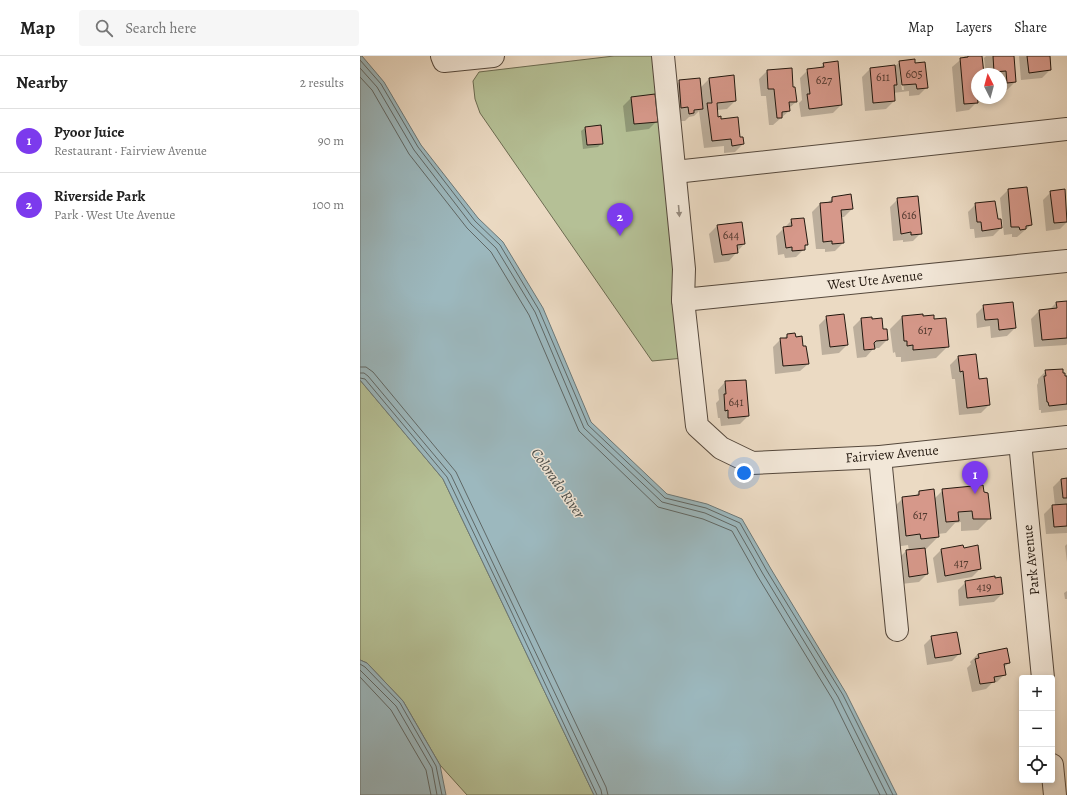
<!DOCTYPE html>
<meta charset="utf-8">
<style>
body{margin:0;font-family:Alegreya,serif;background:#f6f6f6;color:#222}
.controls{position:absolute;right:12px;bottom:12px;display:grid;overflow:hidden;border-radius:4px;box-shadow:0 2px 6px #0003}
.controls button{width:36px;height:36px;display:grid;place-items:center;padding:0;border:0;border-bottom:1px solid #e0e0e0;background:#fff;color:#222;font:20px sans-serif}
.compass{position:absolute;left:611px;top:12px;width:36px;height:36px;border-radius:50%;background:#fff;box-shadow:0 2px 6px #0003;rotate:354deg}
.you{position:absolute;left:384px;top:417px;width:14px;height:14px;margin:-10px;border:3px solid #fff;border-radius:50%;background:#1a73e8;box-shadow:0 0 0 6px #1a73e833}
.badge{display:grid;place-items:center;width:26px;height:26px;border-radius:50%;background:#7c3aed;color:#fff;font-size:13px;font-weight:700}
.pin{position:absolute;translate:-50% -33px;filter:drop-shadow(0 1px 2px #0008)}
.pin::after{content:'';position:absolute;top:21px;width:14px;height:12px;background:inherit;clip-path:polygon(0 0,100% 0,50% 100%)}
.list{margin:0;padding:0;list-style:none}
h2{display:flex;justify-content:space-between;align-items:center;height:52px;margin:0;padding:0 16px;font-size:17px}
h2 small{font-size:13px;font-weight:400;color:#767676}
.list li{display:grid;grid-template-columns:26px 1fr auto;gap:12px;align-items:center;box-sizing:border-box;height:64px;padding:0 16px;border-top:1px solid #e0e0e0}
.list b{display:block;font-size:15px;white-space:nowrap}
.list p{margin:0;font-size:13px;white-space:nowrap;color:#767676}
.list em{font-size:13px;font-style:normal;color:#767676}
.icon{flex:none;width:22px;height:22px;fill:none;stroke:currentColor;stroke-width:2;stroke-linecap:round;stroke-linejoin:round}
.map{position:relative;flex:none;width:707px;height:739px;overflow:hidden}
header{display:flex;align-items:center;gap:24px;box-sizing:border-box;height:56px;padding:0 20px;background:#fff;border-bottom:1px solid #e0e0e0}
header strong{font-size:19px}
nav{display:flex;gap:22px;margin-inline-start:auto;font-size:14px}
.search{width:280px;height:36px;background:#f6f6f6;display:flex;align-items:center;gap:10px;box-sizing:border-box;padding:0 14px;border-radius:4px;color:#767676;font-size:15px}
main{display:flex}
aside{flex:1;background:#fff}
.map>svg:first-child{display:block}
.green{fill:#b5c096;stroke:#6c6c52}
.water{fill:#9cb8be;stroke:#6c7878}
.shadow{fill:#0003;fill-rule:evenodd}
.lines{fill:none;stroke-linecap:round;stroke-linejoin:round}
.shore{stroke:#606866;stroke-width:1}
.building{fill:#d6988a;stroke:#23180f}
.minor-casing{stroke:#55483c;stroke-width:24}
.minor{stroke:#f2e7d8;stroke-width:22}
.oneway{fill:#958a7e}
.labels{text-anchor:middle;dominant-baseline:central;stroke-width:3;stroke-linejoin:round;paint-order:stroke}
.number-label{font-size:12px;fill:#50382e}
.street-label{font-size:14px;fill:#23180f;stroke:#f2e7d8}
.water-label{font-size:15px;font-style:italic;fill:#4d504c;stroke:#f2e7d8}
</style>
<header>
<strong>Map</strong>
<div class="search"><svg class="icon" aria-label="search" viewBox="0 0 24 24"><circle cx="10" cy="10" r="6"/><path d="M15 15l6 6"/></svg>Search here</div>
<nav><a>Map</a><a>Layers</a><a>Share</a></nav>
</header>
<main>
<aside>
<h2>Nearby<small>2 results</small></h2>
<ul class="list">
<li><span class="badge">1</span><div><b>Pyoor Juice</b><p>Restaurant · Fairview Avenue</p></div><em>90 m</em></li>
<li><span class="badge">2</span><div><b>Riverside Park</b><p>Park · West Ute Avenue</p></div><em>100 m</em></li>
</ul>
</aside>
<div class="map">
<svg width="707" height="739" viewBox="0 0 707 739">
<rect width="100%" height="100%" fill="#ebdac3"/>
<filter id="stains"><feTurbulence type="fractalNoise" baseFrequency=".005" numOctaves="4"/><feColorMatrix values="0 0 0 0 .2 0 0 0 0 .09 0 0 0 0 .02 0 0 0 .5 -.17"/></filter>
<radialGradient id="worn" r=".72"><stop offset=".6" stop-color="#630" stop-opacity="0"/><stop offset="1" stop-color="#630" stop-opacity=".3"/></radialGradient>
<g class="green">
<path d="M 254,0 L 301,0 L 324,302 L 292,305 L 120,57 L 115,43 L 113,25 L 119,16 Z"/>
<path d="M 0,324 L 83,423 L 234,739 L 107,739 L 80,709 L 43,645 L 7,607 L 0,604 Z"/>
</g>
<g class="water">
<path d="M 0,0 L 2,0 L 24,26 L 61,89 L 118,162 L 143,186 L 183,252 L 231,366 L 307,438 L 347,448 L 382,463 L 411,513 L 486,637 L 537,739 L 234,739 L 83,423 L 0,324 Z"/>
<path d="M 0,604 L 7,607 L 43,645 L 80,709 L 86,739 L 0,739 Z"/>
</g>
<g class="shadow">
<path d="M 605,0 L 616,0 L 623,18 L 617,18 L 617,31 L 615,33 L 617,46 L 609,54 L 596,56 L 592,11 Z"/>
<path d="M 626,0 L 653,0 L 655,26 L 647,34 L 641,34 L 641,18 L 626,18 L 624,2 Z"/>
<path d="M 659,0 L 689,0 L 690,14 L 682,22 L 661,24 Z"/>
<path d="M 540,6 L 554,8 L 567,31 L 559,39 L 549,40 L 549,35 L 533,37 L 534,45 L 526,53 L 505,55 L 502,21 L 510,13 L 535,10 ZM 539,11 L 541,11 L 544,34 L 542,34 Z"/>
<path d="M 464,8 L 481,49 L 473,57 L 441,61 L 439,47 L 442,44 L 440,22 L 448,14 L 459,13 Z"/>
<path d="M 407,15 L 432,32 L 436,46 L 429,52 L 429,55 L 413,69 L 409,69 L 406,40 L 401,40 L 399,23 Z"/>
<path d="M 349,23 L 375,45 L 367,53 L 357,54 L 358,62 L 379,82 L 383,88 L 375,96 L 364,97 L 364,90 L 344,92 L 339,55 L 334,60 L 329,61 L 325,65 L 321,65 L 320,59 L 314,59 L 312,33 L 320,25 L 340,32 Z"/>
<path d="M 271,42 L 297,65 L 289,73 L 266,76 L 263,50 Z"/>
<path d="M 225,72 L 242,87 L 238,91 L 223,93 L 221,75 Z"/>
<path d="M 648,134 L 671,169 L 657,181 L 652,181 L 652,178 L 644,179 L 640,142 Z"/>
<path d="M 704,134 L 707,166 L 700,173 L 686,175 L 683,144 L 691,136 Z"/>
<path d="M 473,142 L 492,153 L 484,161 L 481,161 L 483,187 L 475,195 L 465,196 L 465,193 L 456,193 L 452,156 L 460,148 L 467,147 Z"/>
<path d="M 538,143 L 561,177 L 553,185 L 543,186 L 543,184 L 533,185 L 530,151 Z"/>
<path d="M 616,148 L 637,164 L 641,172 L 633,180 L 615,182 L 614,173 L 610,173 L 608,156 Z"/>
<path d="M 432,164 L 447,189 L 444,191 L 444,193 L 436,201 L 425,202 L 424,198 L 418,199 L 416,180 Z"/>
<path d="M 357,170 L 384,188 L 369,205 L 354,207 L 349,178 Z"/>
<path d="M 707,246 L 707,288 L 706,289 L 674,291 L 671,263 L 679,255 L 689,254 L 696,247 Z"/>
<path d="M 624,250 L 655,272 L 647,280 L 631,282 L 630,270 L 617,272 L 616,258 Z"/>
<path d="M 562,259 L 562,261 L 574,264 L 588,290 L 576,302 L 541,306 L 541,301 L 536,301 L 535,296 L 533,297 L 530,273 L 542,261 Z"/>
<path d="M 467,261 L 487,289 L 479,297 L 462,299 L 459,269 Z"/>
<path d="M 501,263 L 512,264 L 522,274 L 527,284 L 519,292 L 514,292 L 506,301 L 497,302 L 493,271 Z"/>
<path d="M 427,279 L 442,291 L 448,308 L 440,315 L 415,318 L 413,291 L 421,283 L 424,283 Z"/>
<path d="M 598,301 L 618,324 L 629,349 L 621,357 L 599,359 L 595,323 L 592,323 L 590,309 Z"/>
<path d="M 686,315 L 707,321 L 707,354 L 681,357 L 681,354 L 679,354 L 677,329 L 678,327 L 678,323 Z"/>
<path d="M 365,326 L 388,360 L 380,368 L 361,370 L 360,362 L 358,362 L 356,347 L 359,344 L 358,334 Z"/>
<path d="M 701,423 L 707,423 L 707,477 L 686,478 L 684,458 L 692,450 L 695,450 L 693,431 Z"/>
<path d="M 583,434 L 630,462 L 618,474 L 601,475 L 601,466 L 595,467 L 586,477 L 578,478 L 578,481 L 566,493 L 564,493 L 567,518 L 559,526 L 541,528 L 538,503 L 546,495 L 549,495 L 548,489 L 535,491 L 531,454 L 543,442 L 554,441 L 559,436 L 574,443 Z"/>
<path d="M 707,488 L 707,506 L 705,490 Z"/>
<path d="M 581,494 L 620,513 L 612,521 L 577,527 L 573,502 Z"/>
<path d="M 606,526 L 642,538 L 634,546 L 599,550 L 598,534 Z"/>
<path d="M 707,535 L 707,543 L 705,543 L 704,537 Z"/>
<path d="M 572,581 L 600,597 L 592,605 L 567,609 L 564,589 Z"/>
<path d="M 618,598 L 649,607 L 643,612 L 645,618 L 637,626 L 632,627 L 626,633 L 612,636 L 607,612 L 611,608 L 610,606 Z"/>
</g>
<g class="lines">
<g class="shore">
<path d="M 0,4 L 21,28 L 58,91 L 115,165 L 140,189 L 179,254 L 228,369 L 305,442 L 346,452 L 380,467 L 407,515 L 483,639 L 533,739"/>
<path d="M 0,12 L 17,31 L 54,94 L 111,168 L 136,192 L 175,256 L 224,372 L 302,446 L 345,457 L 376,471 L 403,518 L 478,641 L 527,739"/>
<path d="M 0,21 L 12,34 L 49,98 L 107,172 L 131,196 L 169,259 L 219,375 L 298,451 L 343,463 L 372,475 L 398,521 L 473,644 L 520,739"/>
<path d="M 0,311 L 6,311 L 13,316 L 96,416 L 246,731 L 248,739"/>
<path d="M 0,317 L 4,317 L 8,320 L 91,419 L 241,734 L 242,739"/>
<path d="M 0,322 L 5,323 L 87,421 L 152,557 L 237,739"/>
<path d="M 0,608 L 5,611 L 40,647 L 76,710 L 82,739"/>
<path d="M 0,614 L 36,650 L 72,712 L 77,739"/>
<path d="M 0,621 L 31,654 L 66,714 L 71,739"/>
</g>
</g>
<g class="building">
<path d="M 608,0 L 622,0 L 624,18 L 617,18 L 617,27 L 616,27 L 618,47 L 604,48 L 600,2 L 608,1 Z"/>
<path d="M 633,0 L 654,0 L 656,26 L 647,27 L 646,15 L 634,16 Z"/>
<path d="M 667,0 L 690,0 L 691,14 L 669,17 Z"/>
<path d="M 555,3 L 555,7 L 565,6 L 568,32 L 557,33 L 556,28 L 542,29 L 539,5 Z"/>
<path d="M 478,5 L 482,49 L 449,53 L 447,38 L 450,38 L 447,13 L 464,11 L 463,7 Z"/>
<path d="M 535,9 L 537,29 L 534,29 L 535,45 L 513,47 L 510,12 Z"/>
<path d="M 432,12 L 433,31 L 435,31 L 437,46 L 429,46 L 430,55 L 422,56 L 422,62 L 417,62 L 414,33 L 408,33 L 407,14 Z"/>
<path d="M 374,19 L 376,45 L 357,47 L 358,61 L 361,60 L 361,63 L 378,61 L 380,81 L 383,81 L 384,88 L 372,90 L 371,83 L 352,85 L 347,47 L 352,47 L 349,22 Z"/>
<path d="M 340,22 L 343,53 L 334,54 L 334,57 L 329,58 L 328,51 L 321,52 L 319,24 Z"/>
<path d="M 295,38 L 298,66 L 274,68 L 271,41 Z"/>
<path d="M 241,69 L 243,88 L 227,89 L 225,71 Z"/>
<path d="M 667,131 L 672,169 L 666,170 L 666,173 L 660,174 L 659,171 L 651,171 L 648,133 Z"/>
<path d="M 705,133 L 707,166 L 694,167 L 690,135 Z"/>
<path d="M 491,138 L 493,153 L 481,154 L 484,187 L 472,188 L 472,185 L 463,186 L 460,147 L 472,146 L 472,141 Z"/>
<path d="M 558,140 L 562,178 L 551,179 L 551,176 L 541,178 L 537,142 Z"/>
<path d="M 635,145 L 638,163 L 641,163 L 642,172 L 622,175 L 621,166 L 617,166 L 615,147 Z"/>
<path d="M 444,162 L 448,189 L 445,189 L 445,194 L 432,195 L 432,191 L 426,192 L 423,171 L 432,170 L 431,163 Z"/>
<path d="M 382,166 L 385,188 L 377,189 L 378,197 L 362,199 L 357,169 Z"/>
<path d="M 707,245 L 707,282 L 682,284 L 679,254 L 697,252 L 696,246 Z"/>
<path d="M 653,246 L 656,272 L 639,274 L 638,263 L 625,264 L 623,249 Z"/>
<path d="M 484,258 L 488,289 L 470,291 L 466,260 Z"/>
<path d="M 563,258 L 563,260 L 574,259 L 574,263 L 586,262 L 589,291 L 553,294 L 553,289 L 547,290 L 547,285 L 544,285 L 542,260 Z"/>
<path d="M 512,261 L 512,263 L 522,262 L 523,273 L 527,273 L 528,284 L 516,285 L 514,287 L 515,293 L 504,294 L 501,262 Z"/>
<path d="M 435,277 L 436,281 L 442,280 L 443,290 L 446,290 L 449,308 L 423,310 L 420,282 L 427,282 L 427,278 Z"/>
<path d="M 616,298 L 619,323 L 627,322 L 630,349 L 607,352 L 603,315 L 600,316 L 598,300 Z"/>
<path d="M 703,313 L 703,317 L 705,317 L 705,320 L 707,320 L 707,348 L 689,350 L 688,346 L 687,346 L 684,320 L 686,320 L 685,314 Z"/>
<path d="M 386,324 L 389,360 L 368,362 L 368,354 L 365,355 L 364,338 L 366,338 L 365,325 Z"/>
<path d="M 707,422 L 707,442 L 703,442 L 701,423 Z"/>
<path d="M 623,429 L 624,436 L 628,437 L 631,463 L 613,463 L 612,455 L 598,456 L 599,465 L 586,466 L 582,433 Z"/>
<path d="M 574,433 L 579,481 L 561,483 L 560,478 L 546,480 L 542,441 L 559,439 L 559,435 Z"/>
<path d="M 707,448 L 707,470 L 694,471 L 692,449 Z"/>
<path d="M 603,489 L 604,492 L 618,489 L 621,513 L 585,520 L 581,493 Z"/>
<path d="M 565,492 L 568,518 L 549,521 L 546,494 Z"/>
<path d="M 635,520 L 635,522 L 641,521 L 643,538 L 607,542 L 605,525 Z"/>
<path d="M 597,576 L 601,598 L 575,602 L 571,580 Z"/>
<path d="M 647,592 L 650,607 L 644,608 L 646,619 L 634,621 L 635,626 L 620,628 L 615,603 L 619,602 L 618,598 Z"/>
</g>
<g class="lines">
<defs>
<g id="minor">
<path d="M 82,0 L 84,5 L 133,0"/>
<path d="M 303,0 L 324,213 L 323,244 L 337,370 L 361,392 L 392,407 L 520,401 L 707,381"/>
<path d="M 315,116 L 707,73"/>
<path d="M 323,244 L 707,205"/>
<path d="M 660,386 L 683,622"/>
<path d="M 520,401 L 537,574"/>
<path d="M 692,709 L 695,739"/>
</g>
</defs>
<use href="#minor" class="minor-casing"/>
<use href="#minor" class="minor"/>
</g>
<defs><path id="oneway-solid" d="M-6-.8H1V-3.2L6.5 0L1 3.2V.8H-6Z"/></defs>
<use class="oneway" href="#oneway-solid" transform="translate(319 155) rotate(85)"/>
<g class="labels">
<g class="number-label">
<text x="554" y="18">605</text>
<text x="523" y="21">611</text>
<text x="464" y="24">627</text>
<text x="549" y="159">616</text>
<text x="371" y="179">644</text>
<text x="565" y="274">617</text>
<text x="376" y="346">641</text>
<text x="560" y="459">617</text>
<text x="601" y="507">417</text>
<text x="624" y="531">419</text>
</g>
<g class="street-label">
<text transform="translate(515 224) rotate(-6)">West Ute Avenue</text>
<text transform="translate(532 398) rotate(-5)">Fairview Avenue</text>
<text transform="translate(671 504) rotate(-96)">Park Avenue</text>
</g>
<g class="water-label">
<text transform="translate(198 427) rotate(55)">Colorado River</text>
</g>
</g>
<rect width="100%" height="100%" filter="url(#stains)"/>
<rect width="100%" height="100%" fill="url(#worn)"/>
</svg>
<div class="controls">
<button>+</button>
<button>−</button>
<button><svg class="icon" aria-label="locate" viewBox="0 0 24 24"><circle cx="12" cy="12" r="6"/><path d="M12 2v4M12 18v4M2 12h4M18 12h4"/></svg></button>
</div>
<svg class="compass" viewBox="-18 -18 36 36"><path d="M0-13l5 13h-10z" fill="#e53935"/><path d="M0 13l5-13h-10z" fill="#767676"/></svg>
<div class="you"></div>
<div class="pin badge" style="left:615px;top:438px">1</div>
<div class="pin badge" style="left:260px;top:180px">2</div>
</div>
</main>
